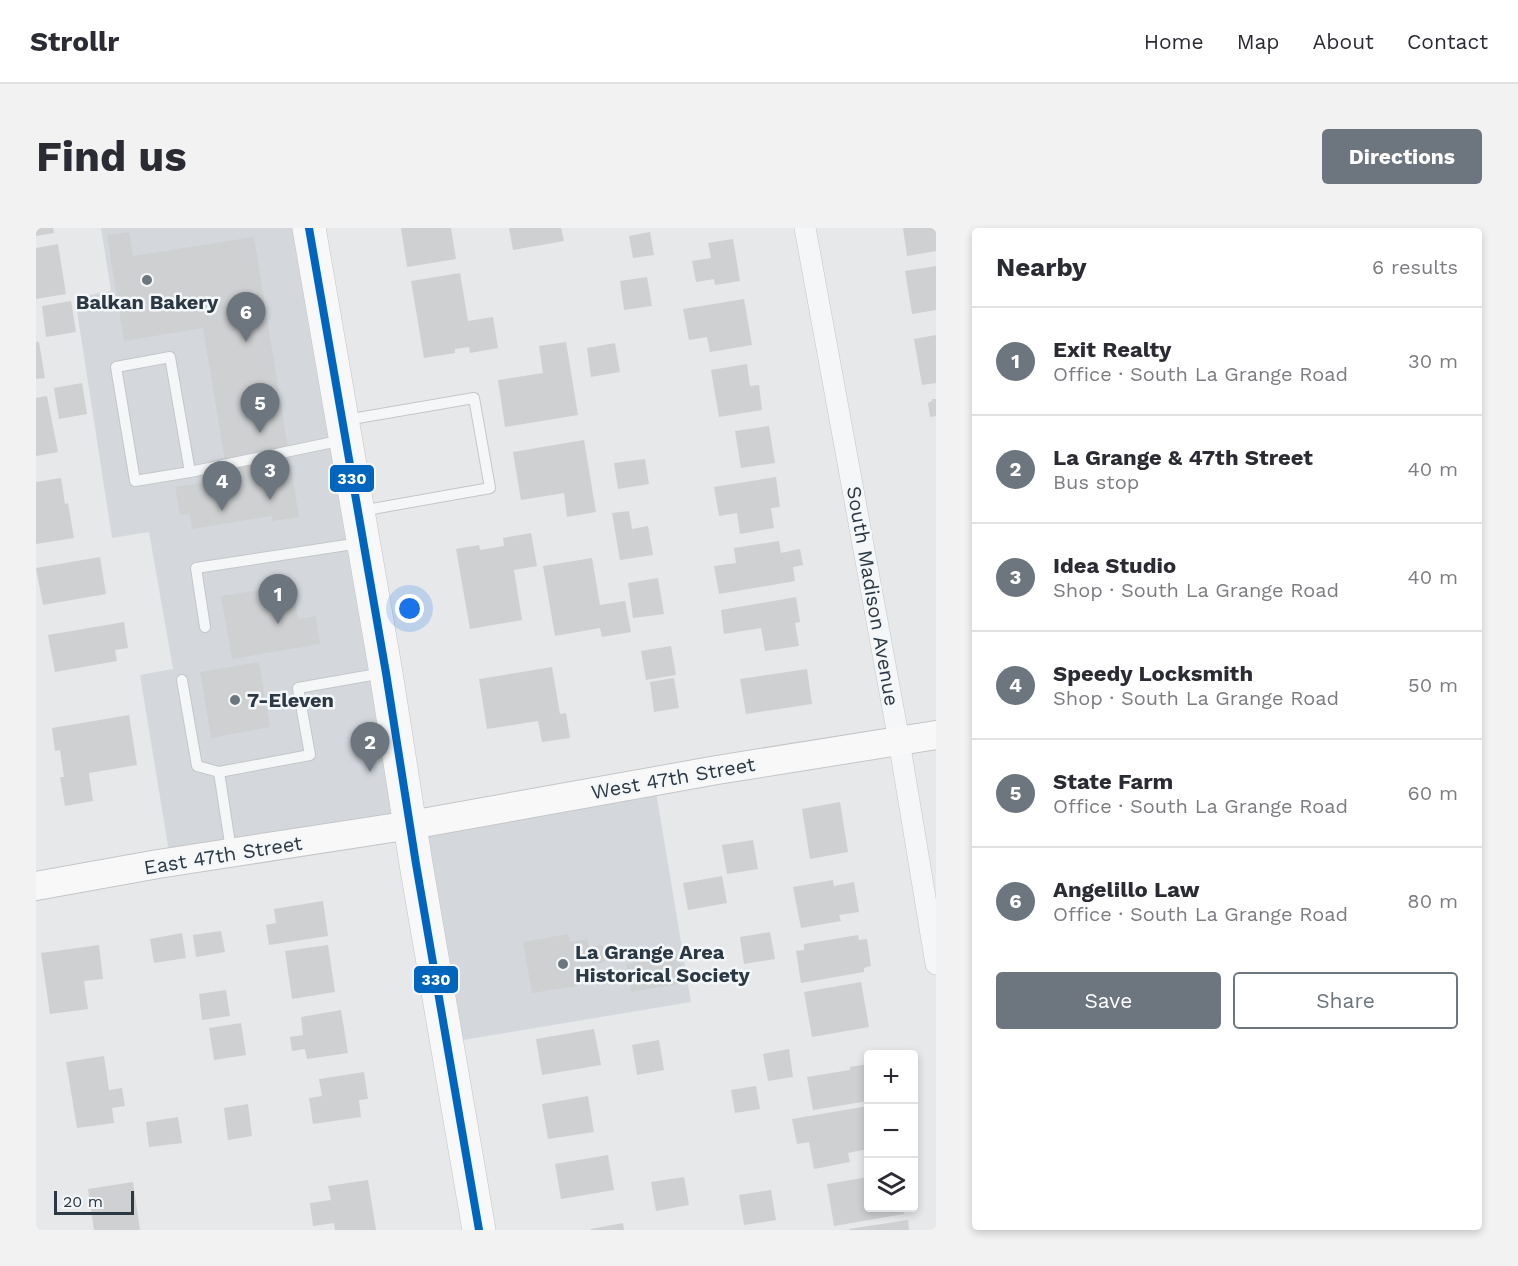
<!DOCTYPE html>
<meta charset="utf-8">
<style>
body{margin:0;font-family:"Work Sans",sans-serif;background:#f2f2f3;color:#2b2b33}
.controls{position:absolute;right:18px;bottom:18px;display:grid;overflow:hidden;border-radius:6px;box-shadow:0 3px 9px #0003}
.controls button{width:54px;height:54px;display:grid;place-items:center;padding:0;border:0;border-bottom:2px solid #e1e1e2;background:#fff;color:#2b2b33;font:30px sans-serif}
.scale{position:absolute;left:18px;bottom:15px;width:80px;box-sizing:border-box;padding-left:6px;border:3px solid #2c3944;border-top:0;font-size:16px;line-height:21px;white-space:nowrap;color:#2c3944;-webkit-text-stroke:4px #f4f7f9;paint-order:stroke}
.you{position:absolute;left:374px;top:381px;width:21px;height:21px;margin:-15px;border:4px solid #fff;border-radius:50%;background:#1a73e8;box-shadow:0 0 0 9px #1a73e833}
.badge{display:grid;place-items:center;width:39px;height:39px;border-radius:50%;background:#6d767e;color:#fff;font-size:20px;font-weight:700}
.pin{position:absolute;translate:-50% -50px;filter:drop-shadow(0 2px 3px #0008)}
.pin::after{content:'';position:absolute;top:32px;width:21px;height:18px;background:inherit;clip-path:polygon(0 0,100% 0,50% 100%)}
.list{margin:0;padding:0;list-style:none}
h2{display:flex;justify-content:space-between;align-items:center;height:78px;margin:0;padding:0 24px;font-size:26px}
h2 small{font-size:20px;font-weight:400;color:#7c7c81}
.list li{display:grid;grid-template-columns:39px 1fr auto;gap:18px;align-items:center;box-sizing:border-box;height:108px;padding:0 24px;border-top:2px solid #e1e1e2}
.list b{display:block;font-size:22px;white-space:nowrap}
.list p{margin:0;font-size:20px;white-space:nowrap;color:#7c7c81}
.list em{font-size:20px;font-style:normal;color:#7c7c81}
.actions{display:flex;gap:12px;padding:18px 24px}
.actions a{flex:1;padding:14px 0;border:2px solid #6d767e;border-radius:6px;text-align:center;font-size:21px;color:#6d767e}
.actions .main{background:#6d767e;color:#fff}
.icon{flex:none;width:33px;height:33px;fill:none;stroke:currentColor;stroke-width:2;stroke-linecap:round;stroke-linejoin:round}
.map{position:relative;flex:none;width:900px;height:1002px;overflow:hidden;border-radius:6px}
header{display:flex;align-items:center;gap:36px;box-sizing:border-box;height:84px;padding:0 30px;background:#fff;border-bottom:2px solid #e1e1e2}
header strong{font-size:28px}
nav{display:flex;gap:33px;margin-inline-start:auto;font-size:21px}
.intro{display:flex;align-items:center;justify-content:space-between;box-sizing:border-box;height:144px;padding:0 36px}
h1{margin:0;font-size:42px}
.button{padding:15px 27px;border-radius:6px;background:#6d767e;color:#fff;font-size:21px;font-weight:700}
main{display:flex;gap:36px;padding:0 36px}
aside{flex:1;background:#fff;border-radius:6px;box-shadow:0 3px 9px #0003}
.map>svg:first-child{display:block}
.built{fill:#d4d8dd}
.building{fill:#ced0d2}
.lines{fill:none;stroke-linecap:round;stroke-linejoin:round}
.service-casing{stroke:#c4c6c8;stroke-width:12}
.minor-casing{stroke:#c4c6c8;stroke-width:22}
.secondary-casing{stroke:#c4c6c8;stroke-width:30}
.primary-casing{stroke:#c2c5c8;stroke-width:34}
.service{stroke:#f5f6f7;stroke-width:10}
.minor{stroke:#f5f6f7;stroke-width:21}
.secondary{stroke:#f8f8f8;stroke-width:28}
.primary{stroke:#f8f8f8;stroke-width:33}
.bus-1-casing{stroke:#f4f7f9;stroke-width:12}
.bus-1{stroke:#0065bd;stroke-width:8}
.poi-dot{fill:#6d767e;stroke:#f4f7f9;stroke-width:2}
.labels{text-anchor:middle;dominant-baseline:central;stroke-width:5;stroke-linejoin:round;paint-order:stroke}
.poi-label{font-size:20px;font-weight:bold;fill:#2c3944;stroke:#f4f7f9;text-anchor:start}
.street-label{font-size:20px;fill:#2c3944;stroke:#f4f7f9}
.line-badge{stroke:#f4f7f9;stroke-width:2}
.badge-label{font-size:16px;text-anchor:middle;font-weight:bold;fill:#fff}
</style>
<header>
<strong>Strollr</strong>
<nav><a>Home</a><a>Map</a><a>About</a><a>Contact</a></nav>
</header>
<div class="intro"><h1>Find us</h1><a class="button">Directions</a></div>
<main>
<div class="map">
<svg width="900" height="1002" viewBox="0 0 900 1002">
<rect width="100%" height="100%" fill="#e6e8ea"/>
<g class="built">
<path d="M 65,0 L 258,0 L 358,593 L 134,630 L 104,447 L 137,441 L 113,304 L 76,310 L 39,70 L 75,63 Z"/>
<path d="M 619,558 L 655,774 L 409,815 L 371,603 Z"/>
</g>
<g class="building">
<path d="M 0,0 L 17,0 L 18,5 L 0,8 Z"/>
<path d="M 365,0 L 415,0 L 420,31 L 371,39 Z"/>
<path d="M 473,0 L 525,0 L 528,13 L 477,22 Z"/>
<path d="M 867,0 L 900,0 L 900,23 L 871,28 Z"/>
<path d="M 93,4 L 97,28 L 218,9 L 263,289 L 236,293 L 236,288 L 156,301 L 154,286 L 144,287 L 139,259 L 192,251 L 167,100 L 88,113 L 71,7 Z"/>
<path d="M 614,4 L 618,27 L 597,30 L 593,8 Z"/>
<path d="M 697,11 L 704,53 L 679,57 L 678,51 L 660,54 L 656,33 L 675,30 L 672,15 Z"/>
<path d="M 22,16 L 30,66 L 0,71 L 0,20 Z"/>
<path d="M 900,38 L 900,82 L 876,86 L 869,43 Z"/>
<path d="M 424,45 L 432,93 L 457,89 L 462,120 L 434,125 L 433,119 L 419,121 L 419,125 L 388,130 L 375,53 Z"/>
<path d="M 611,49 L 616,78 L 588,82 L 584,53 Z"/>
<path d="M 708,71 L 716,117 L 674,124 L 671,109 L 653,112 L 647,81 Z"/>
<path d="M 35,73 L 40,104 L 10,109 L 6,78 Z"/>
<path d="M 900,107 L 900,155 L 886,157 L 878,111 Z"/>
<path d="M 0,114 L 3,114 L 9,150 L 0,151 Z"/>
<path d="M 530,114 L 542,187 L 469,199 L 462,152 L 507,145 L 503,118 Z"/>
<path d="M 579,115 L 584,144 L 555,149 L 551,120 Z"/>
<path d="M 711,136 L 714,158 L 723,157 L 726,182 L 683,189 L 675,142 Z"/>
<path d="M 46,155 L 51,186 L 23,191 L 18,160 Z"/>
<path d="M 11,168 L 22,224 L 0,228 L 0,170 Z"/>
<path d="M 896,171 L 900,171 L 900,188 L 894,189 L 892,175 L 896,173 Z"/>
<path d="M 733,198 L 739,235 L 705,240 L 699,203 Z"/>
<path d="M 548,212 L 560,284 L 531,289 L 528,265 L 485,272 L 477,224 Z"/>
<path d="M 609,231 L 613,256 L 582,261 L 578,235 Z"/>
<path d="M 740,249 L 744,279 L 735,280 L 738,300 L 704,306 L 701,285 L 683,288 L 678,259 Z"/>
<path d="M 25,250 L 29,276 L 32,275 L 38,310 L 0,316 L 0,254 Z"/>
<path d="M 593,283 L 596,301 L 612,298 L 617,327 L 584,332 L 576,285 Z"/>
<path d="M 495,305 L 501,338 L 478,342 L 486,392 L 434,401 L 420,321 L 443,317 L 444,322 L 468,318 L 467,310 Z"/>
<path d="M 743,313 L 745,325 L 764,321 L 767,337 L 757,339 L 759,353 L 683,366 L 678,338 L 700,335 L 698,320 Z"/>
<path d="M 64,329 L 70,366 L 7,377 L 0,340 Z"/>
<path d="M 556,330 L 564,377 L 589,373 L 595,404 L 566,409 L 564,400 L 519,408 L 507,338 Z"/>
<path d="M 622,350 L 628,386 L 597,390 L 592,355 Z"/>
<path d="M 241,359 L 243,370 L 258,367 L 262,391 L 280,388 L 284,416 L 196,431 L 185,368 Z"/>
<path d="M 760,369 L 764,394 L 759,395 L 763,418 L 729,423 L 725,400 L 688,406 L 685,382 Z"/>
<path d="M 88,394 L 92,420 L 79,422 L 81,433 L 19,444 L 12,407 Z"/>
<path d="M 635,418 L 640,447 L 610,452 L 605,423 Z"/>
<path d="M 223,434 L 234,499 L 175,510 L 164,444 Z"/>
<path d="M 516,439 L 524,486 L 530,485 L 534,510 L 506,514 L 502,493 L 451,501 L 443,451 Z"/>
<path d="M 771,441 L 776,476 L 710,486 L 704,451 Z"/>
<path d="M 638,450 L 643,480 L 618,484 L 614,454 Z"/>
<path d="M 93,487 L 101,537 L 53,545 L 57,573 L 29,578 L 24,549 L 28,549 L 24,522 L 19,523 L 16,500 Z"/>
<path d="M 804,574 L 812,624 L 774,631 L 766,581 Z"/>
<path d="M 717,612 L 722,641 L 691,646 L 686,617 Z"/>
<path d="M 686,648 L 691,675 L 652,682 L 647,655 Z"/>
<path d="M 797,652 L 798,658 L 818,654 L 823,684 L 803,687 L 805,693 L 765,700 L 757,659 Z"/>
<path d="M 287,673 L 292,708 L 233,717 L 230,697 L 240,695 L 238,681 Z"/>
<path d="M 185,703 L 189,724 L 160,729 L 157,707 Z"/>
<path d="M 734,704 L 739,731 L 708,736 L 704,709 Z"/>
<path d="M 146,705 L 150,730 L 118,735 L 114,711 Z"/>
<path d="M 532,706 L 534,714 L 551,711 L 553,719 L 566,717 L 569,734 L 556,737 L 557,748 L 540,751 L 541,758 L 496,765 L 487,714 Z"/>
<path d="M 822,707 L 823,712 L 831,711 L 835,738 L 828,740 L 828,744 L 765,755 L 760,723 L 768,722 L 768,716 Z"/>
<path d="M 63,717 L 67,751 L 48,753 L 52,781 L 14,786 L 5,725 Z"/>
<path d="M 292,717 L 299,764 L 256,771 L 249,723 Z"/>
<path d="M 643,726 L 648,755 L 595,764 L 590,736 Z"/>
<path d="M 825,754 L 833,799 L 776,809 L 768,764 Z"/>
<path d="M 190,762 L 194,788 L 166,792 L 163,766 Z"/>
<path d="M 305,782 L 312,825 L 271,831 L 269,821 L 256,823 L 254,809 L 267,807 L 265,789 Z"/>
<path d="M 205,795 L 210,827 L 178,832 L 173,800 Z"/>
<path d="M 558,801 L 565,837 L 506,847 L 500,811 Z"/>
<path d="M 623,812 L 628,842 L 601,847 L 596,817 Z"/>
<path d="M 753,821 L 757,849 L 732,853 L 727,826 Z"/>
<path d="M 68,828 L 73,862 L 86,860 L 89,878 L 76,880 L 78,895 L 41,900 L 30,834 Z"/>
<path d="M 832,836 L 832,873 L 777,882 L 771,849 L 814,842 L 814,839 Z"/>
<path d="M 328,844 L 332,871 L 323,872 L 325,889 L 277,896 L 273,870 L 286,868 L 283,851 Z"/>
<path d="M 720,858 L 724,881 L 699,885 L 695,862 Z"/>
<path d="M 552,868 L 558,904 L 512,911 L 506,876 Z"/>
<path d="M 212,876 L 216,908 L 192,912 L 188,880 Z"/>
<path d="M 832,878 L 832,921 L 812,925 L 814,934 L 778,941 L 773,914 L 761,916 L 756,891 Z"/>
<path d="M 142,889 L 146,915 L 113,919 L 110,894 Z"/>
<path d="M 572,927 L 578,962 L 525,971 L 519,936 Z"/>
<path d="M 648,949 L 653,977 L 620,983 L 615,954 Z"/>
<path d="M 832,949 L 832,980 L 867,980 L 868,986 L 798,998 L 791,956 Z"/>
<path d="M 332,952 L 340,1002 L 299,1002 L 298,995 L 277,998 L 274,975 L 295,972 L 292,958 Z"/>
<path d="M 97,954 L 104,1002 L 58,1002 L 52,961 Z"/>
<path d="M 735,962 L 740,992 L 708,997 L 703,967 Z"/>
<path d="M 872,992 L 873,1002 L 814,1002 L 813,1001 Z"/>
<path d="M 587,995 L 588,1002 L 555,1002 L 555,1001 Z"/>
</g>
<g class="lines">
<defs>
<g id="service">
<path d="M 310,192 L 438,170 L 454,260 L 325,283"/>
<path d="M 154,244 L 134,129 L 80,139 L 99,253 L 154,244 L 307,212"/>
<path d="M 169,399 L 160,340 L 324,315"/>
<path d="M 146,452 L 161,538 L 183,544"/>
<path d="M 195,622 L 183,544 L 274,527 L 262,460 L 347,445"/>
</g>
<path id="minor" d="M 769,0 L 863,513 L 900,736"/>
<path id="secondary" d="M 0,658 L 122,636 L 375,597 L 681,542 L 900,507"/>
<path id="primary" d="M 273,0 L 350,445 L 380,636 L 443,1002"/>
</defs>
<use href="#service" class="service-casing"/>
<use href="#minor" class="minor-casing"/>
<use href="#secondary" class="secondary-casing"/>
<use href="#primary" class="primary-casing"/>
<use href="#service" class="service"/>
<use href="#minor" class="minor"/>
<use href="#secondary" class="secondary"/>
<use href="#primary" class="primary"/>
<defs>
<path id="bus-1" d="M 273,0 L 350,445 L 380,636 L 443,1002"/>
</defs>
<use href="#bus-1" class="bus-1-casing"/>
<use href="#bus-1" class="bus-1"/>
</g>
<g class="poi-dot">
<circle cx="111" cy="52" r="6"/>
<circle cx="199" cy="472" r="6"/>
<circle cx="527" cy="736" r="6"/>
</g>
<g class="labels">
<g class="poi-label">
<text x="111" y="74" text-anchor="middle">Balkan Bakery</text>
<text x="211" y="472">7-Eleven</text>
<text x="539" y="724">La Grange Area<tspan x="539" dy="23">Historical Society</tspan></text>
</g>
<g class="street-label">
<text transform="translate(837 368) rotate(80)">South Madison Avenue</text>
<text transform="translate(637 550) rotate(-10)">West 47th Street</text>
<text transform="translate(187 627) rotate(-9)">East 47th Street</text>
</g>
</g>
<g class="line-badge">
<rect x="293" y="236" width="46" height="29" rx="6" fill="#0065bd"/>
<rect x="377" y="737" width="46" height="29" rx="6" fill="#0065bd"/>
</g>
<g class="badge-label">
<text x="316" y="256">330</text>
<text x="400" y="757">330</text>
</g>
</svg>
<div class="controls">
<button>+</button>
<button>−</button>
<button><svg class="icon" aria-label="layers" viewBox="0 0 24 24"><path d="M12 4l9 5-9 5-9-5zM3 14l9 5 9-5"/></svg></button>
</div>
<div class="scale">20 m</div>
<div class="you"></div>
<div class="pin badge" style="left:242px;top:396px">1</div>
<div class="pin badge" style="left:334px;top:544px">2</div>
<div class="pin badge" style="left:234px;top:272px">3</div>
<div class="pin badge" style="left:186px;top:283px">4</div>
<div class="pin badge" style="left:224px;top:205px">5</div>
<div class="pin badge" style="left:210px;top:114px">6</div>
</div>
<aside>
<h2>Nearby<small>6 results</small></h2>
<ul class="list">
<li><span class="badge">1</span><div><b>Exit Realty</b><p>Office · South La Grange Road</p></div><em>30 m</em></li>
<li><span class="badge">2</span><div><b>La Grange &amp; 47th Street</b><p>Bus stop</p></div><em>40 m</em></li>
<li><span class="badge">3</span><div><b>Idea Studio</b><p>Shop · South La Grange Road</p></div><em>40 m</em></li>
<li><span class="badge">4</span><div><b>Speedy Locksmith</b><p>Shop · South La Grange Road</p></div><em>50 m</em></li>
<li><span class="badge">5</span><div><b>State Farm</b><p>Office · South La Grange Road</p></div><em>60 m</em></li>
<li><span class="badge">6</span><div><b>Angelillo Law</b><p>Office · South La Grange Road</p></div><em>80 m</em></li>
</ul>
<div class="actions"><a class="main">Save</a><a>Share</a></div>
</aside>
</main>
